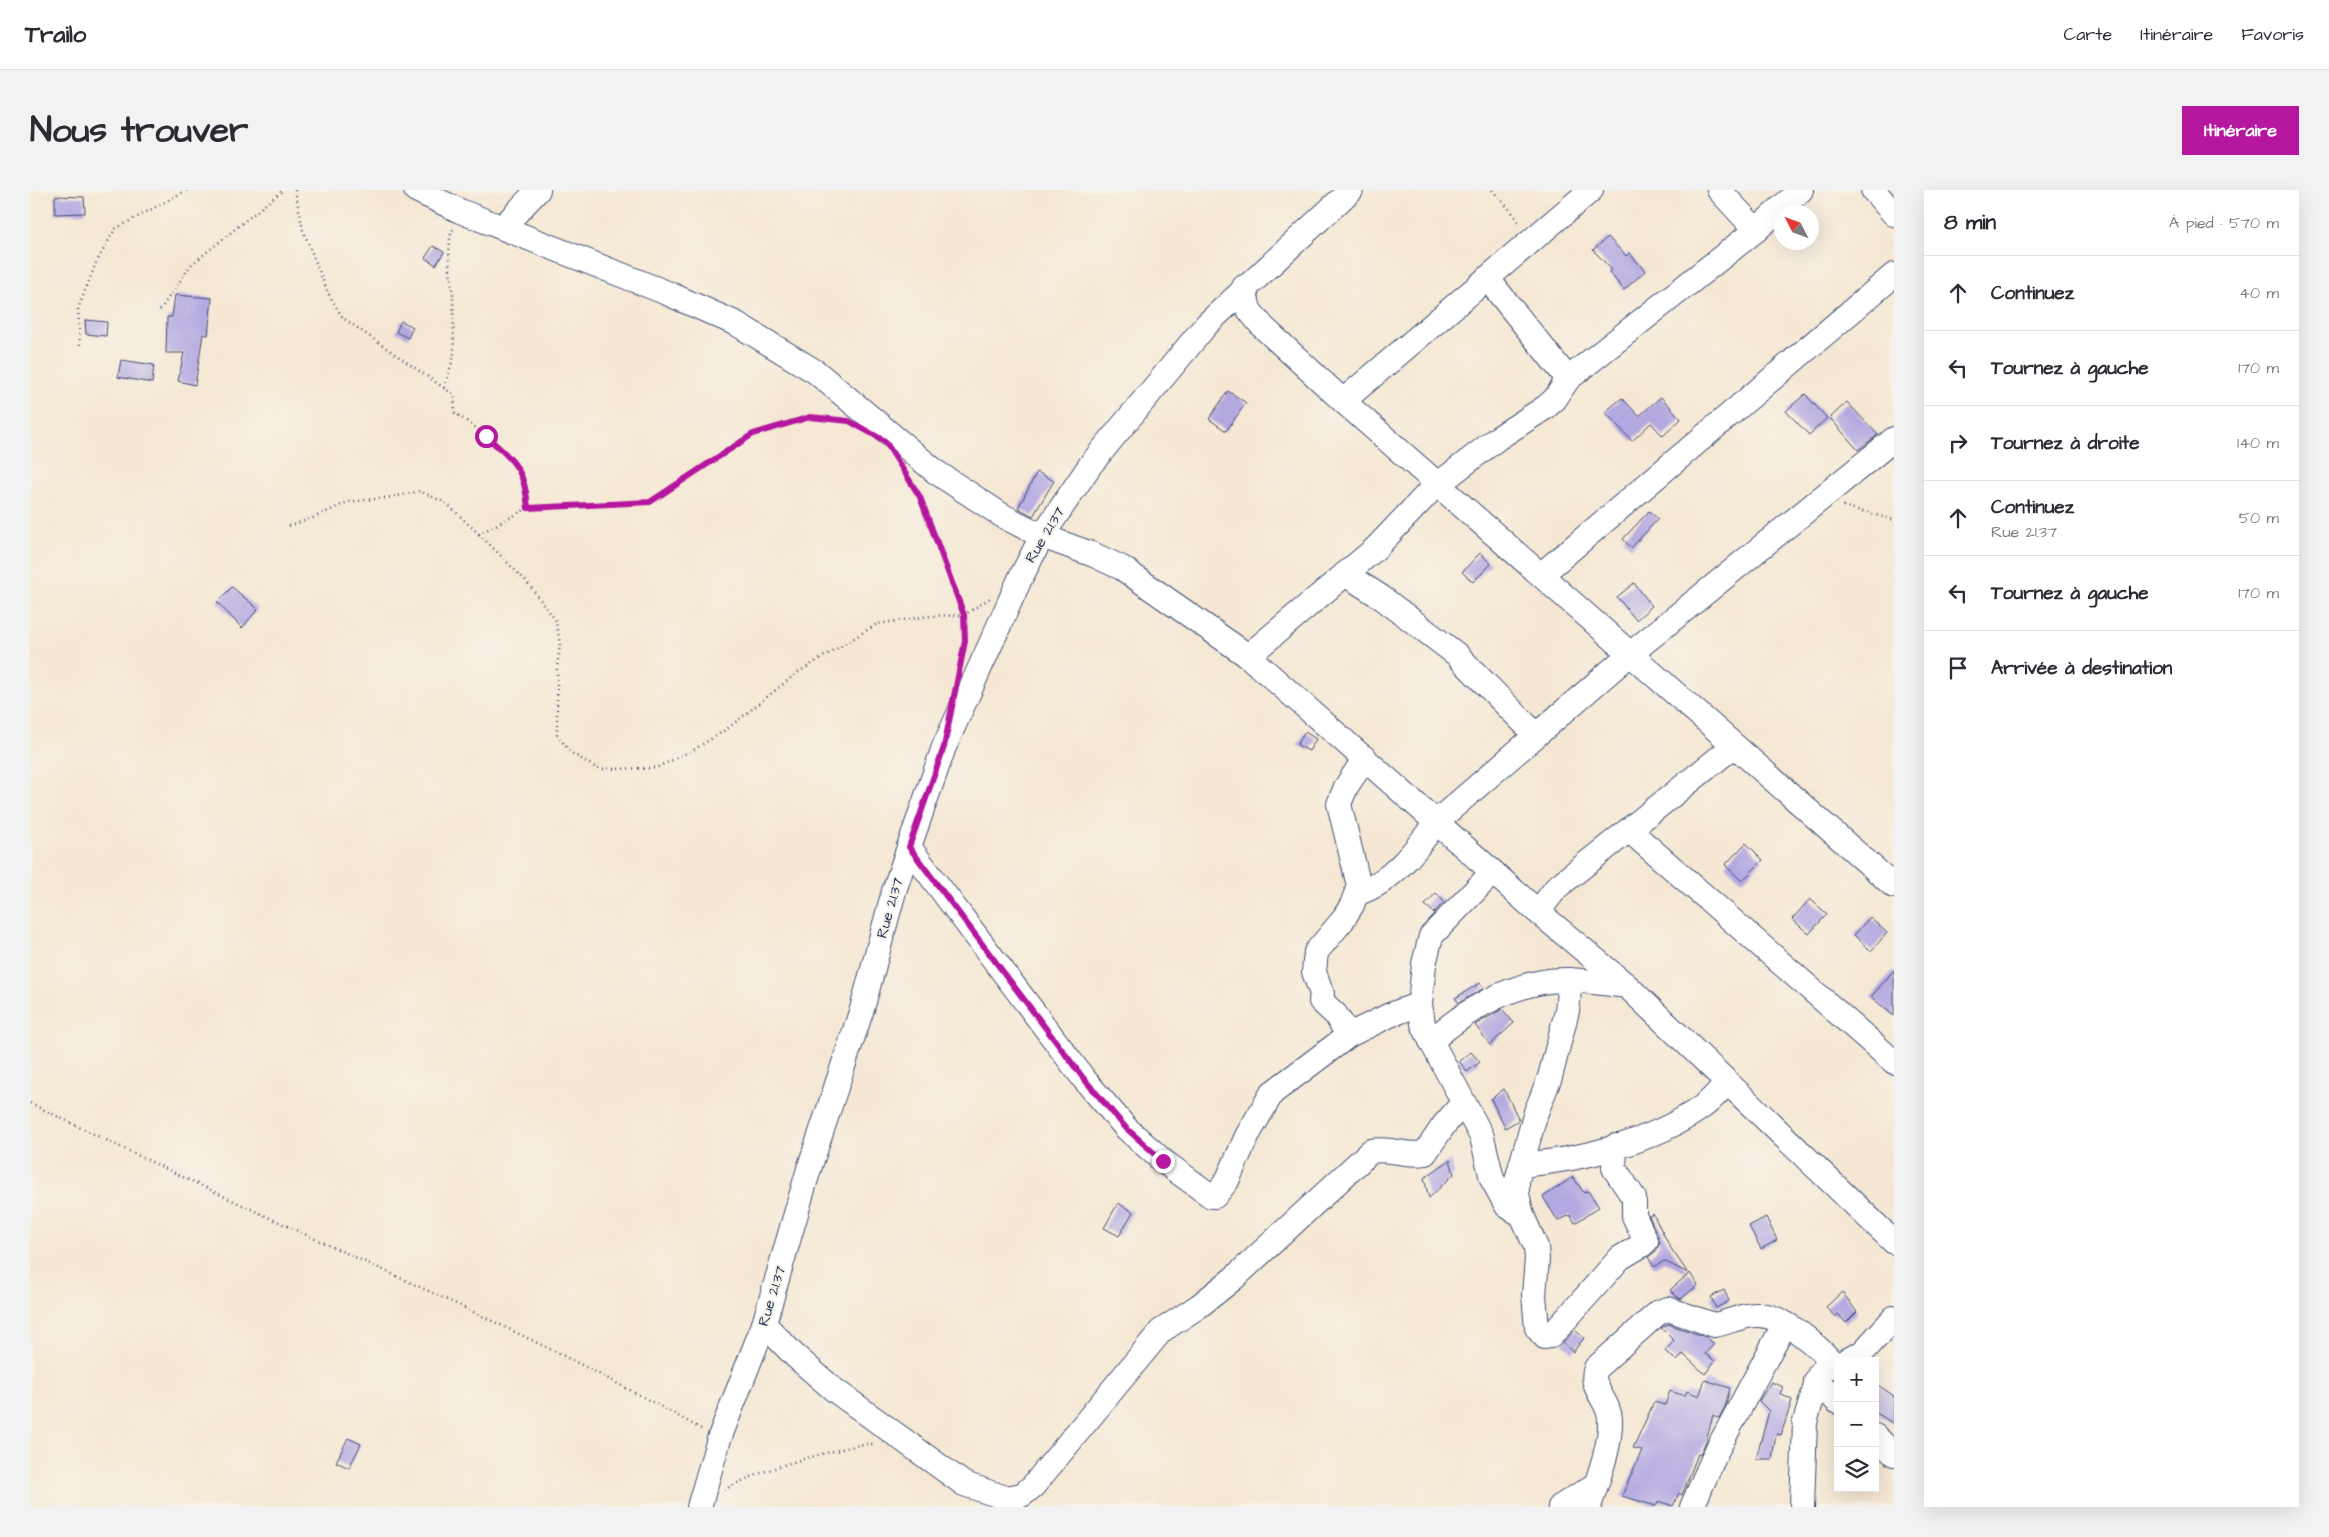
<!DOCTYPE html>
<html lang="fr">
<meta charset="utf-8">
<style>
body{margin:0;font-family:"Architects Daughter",sans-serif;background:#f2f2f3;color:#2b2b33}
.controls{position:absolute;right:15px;bottom:15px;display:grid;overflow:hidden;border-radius:0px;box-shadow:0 5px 20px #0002}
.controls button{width:45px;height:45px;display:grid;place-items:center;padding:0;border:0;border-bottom:1px solid #e1e1e2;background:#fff;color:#2b2b33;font:25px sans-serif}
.compass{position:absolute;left:1744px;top:15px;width:45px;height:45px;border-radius:50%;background:#fff;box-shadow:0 5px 20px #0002;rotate:312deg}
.stop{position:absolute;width:15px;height:15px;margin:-11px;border:4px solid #b5179e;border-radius:50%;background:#fff}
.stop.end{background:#b5179e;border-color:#fff;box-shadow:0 1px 5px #0008}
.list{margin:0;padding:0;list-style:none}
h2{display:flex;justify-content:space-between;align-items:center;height:65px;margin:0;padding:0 20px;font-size:21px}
h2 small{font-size:16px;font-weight:400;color:#7c7c81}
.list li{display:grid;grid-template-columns:32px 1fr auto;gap:15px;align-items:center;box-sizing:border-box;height:75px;padding:0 20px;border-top:1px solid #e1e1e2}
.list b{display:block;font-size:19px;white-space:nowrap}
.list p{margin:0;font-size:16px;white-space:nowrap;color:#7c7c81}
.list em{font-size:16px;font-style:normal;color:#7c7c81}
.icon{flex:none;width:28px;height:28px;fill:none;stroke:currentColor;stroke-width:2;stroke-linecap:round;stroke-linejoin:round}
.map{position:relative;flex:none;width:1864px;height:1317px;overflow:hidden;border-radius:0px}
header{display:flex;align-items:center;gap:30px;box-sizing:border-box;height:70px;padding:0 25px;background:#fff;border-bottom:1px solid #e1e1e2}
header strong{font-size:24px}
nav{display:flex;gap:28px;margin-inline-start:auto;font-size:18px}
.intro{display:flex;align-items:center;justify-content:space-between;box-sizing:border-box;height:120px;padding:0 30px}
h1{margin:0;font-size:35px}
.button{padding:12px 22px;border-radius:0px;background:#b5179e;color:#fff;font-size:18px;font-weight:700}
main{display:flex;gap:30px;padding:0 30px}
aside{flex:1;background:#fff;border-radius:0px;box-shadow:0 5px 20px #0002}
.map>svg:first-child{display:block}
.building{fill:#b4a8e1}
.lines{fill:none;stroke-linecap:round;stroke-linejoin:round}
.minor-casing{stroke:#3c4b70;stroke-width:26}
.path{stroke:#3c4b70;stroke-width:2.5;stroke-dasharray:1 4;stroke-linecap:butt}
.minor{stroke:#fff;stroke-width:24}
.route{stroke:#b5179e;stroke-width:6}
.labels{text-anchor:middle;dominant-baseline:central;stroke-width:4;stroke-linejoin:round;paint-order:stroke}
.street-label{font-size:15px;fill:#1b2f5e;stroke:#f7f3e8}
</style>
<header>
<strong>Trailo</strong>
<nav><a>Carte</a><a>Itinéraire</a><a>Favoris</a></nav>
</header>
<div class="intro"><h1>Nous trouver</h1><a class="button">Itinéraire</a></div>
<main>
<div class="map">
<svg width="1864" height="1317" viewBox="0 0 1864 1317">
<rect width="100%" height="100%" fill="#f7f3e8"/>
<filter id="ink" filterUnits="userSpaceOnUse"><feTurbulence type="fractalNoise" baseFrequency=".02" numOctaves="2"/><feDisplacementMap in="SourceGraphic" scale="10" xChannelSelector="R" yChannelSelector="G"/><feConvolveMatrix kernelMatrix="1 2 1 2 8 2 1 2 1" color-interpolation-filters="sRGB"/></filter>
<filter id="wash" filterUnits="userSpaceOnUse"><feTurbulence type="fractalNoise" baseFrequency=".0096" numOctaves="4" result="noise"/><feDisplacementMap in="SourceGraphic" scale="20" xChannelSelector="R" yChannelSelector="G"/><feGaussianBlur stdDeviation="1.12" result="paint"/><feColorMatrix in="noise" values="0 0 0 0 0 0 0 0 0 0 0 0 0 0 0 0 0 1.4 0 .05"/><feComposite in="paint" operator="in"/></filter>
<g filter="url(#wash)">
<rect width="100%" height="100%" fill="#f5e7d3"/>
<g id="blocks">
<g class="building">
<path d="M 25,6 L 54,7 L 55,23 L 25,24 Z"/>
<path d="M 1578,47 L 1596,66 L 1599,63 L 1615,81 L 1594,100 L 1579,82 L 1581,79 L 1563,60 Z"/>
<path d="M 403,56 L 414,62 L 406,75 L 395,68 Z"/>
<path d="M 145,105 L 182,108 L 178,145 L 173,144 L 165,195 L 148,191 L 154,163 L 136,163 L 137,127 L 142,127 Z"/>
<path d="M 55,130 L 77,132 L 76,146 L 56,144 Z"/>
<path d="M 371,131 L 383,137 L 378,148 L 366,142 Z"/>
<path d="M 91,170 L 124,175 L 122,193 L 88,187 Z"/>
<path d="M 1198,201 L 1216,213 L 1196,241 L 1179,229 Z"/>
<path d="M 1775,204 L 1797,228 L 1779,245 L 1756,221 Z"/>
<path d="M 1631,207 L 1651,229 L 1633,246 L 1621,233 L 1602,251 L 1575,222 L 1592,208 L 1609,226 Z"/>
<path d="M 1817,212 L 1848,245 L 1828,260 L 1800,228 Z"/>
<path d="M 1007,282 L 1024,291 L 1003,326 L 988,318 Z"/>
<path d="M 1619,321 L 1628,329 L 1601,358 L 1593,349 Z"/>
<path d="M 1450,363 L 1461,374 L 1443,392 L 1432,382 Z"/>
<path d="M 1604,393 L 1622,416 L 1606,430 L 1587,407 Z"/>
<path d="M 202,397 L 228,419 L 212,438 L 187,412 Z"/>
<path d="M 1275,542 L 1286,549 L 1279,561 L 1267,555 Z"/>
<path d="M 1716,653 L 1733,670 L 1712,691 L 1695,675 Z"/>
<path d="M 1406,703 L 1414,712 L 1404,723 L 1395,715 Z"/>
<path d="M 1780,709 L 1797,724 L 1779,744 L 1762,729 Z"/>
<path d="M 1840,727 L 1857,743 L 1841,761 L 1824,745 Z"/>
<path d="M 1864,780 L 1864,826 L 1841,807 Z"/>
<path d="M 1450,793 L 1454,798 L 1429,813 L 1425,808 Z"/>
<path d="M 1472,819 L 1484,833 L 1460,855 L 1445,835 Z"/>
<path d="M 1441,862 L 1450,872 L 1437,882 L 1429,871 Z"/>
<path d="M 1474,899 L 1489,930 L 1475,938 L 1461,909 Z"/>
<path d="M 1420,970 L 1424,984 L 1399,1008 L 1394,988 Z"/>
<path d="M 1543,987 L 1554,1003 L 1558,1001 L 1569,1017 L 1545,1033 L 1540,1025 L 1528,1031 L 1513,1007 Z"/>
<path d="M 1088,1013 L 1103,1022 L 1089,1046 L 1074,1038 Z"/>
<path d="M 1623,1024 L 1640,1057 L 1658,1083 L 1634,1071 L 1624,1077 L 1618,1067 L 1626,1061 L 1630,1053 L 1619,1026 Z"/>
<path d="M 1736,1027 L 1747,1050 L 1731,1059 L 1719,1036 Z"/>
<path d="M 1660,1083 L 1668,1095 L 1651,1109 L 1647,1107 L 1640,1100 Z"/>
<path d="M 1694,1100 L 1699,1111 L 1686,1118 L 1681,1107 Z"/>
<path d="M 1812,1102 L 1827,1122 L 1816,1133 L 1808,1124 L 1805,1127 L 1796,1117 Z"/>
<path d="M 1638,1134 L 1676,1147 L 1684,1154 L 1675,1164 L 1685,1171 L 1675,1184 L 1653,1164 L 1647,1171 L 1635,1161 L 1644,1151 L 1631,1138 Z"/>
<path d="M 1545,1140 L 1554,1148 L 1543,1162 L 1533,1153 Z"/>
<path d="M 1675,1190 L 1700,1198 L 1695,1217 L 1689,1228 L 1683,1225 L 1676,1251 L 1670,1265 L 1668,1264 L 1652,1305 L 1649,1303 L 1643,1316 L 1629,1311 L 1626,1316 L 1592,1306 L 1612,1260 L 1603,1258 L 1624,1212 L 1635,1215 L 1640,1201 L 1655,1206 L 1657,1201 L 1669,1206 Z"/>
<path d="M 1741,1192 L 1753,1197 L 1750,1204 L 1762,1210 L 1751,1245 L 1746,1244 L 1742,1269 L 1726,1269 L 1739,1221 L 1729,1211 Z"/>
<path d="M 1845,1193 L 1864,1206 L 1864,1234 L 1845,1222 Z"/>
<path d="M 318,1248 L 331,1254 L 319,1278 L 306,1272 Z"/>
</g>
</g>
</g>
<g filter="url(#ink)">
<use href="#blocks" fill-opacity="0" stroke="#3c4b70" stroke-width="1"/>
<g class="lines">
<defs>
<g id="minor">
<path d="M 386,0 L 430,21 L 637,103 L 707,134 L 786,182 L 906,282 L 973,326 L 1012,346 L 1064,365 L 1092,378 L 1218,466 L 1508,722 L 1597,796 L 1864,1052"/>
<path d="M 1689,0 L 1726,40"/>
<path d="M 1843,0 L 1864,24"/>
<path d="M 473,37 L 508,0"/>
<path d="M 1457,88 L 1538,189"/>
<path d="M 1214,97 L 1219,120 L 1233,137 L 1313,211 L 1864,696"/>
<path d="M 1313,211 L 1561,0"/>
<path d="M 1315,384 L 1351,407 L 1426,464 L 1506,545"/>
<path d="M 1512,384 L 1864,85"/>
<path d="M 1218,466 L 1345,359 L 1402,299 L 1468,248 L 1516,217 L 1525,209 L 1538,189 L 1726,40 L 1771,0"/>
<path d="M 1600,641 L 1864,872"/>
<path d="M 879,657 L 1054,889 L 1096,938 L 1133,971 L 1181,1006 L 1185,1006 L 1197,991 L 1217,946 L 1242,903 L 1319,845 L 1360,825 L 1390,814"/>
<path d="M 1463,682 L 1401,746 L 1394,774 L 1390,814 L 1393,834 L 1401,851 L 1452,947 L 1462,989 L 1477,1016 L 1492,1025"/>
<path d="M 1328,703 C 1361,693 1387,659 1406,632 L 1599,465 L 1864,249"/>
<path d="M 1508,722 L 1527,697 L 1704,556"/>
<path d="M 1540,790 L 1537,821 L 1520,887 L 1506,922 L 1487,990 L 1487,1004 L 1492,1025 L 1506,1057 L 1507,1069 L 1504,1105 L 1507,1138 L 1515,1147 L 1521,1146 L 1590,1068 L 1612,1055 L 1616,1051 L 1604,1026 L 1604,1008 L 1584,978 L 1585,956"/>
<path d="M 1319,845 L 1305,824 L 1291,811 L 1292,804 L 1284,782 L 1286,762 L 1312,731 L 1322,715 L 1329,696 L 1309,614 L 1316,597 L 1335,568"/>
<path d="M 1401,851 C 1433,823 1469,800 1512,792 C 1539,787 1569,793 1597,796"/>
<path d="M 1491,975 C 1551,970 1623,952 1672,917 C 1681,911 1689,901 1697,893"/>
<path d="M 734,1134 L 764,1165 L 803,1199 L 934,1294 L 976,1308 L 992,1305 L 1003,1296 L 1131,1141 L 1169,1116 L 1204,1088 L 1341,961 C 1361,957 1376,967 1395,963 L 1414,935 L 1433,913"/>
<path d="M 1816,1171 L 1832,1163 L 1864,1128"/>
<path d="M 1786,1191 L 1808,1212"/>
<path d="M 1845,1246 L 1864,1264"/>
<path d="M 669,1317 L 689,1249 L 734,1134 L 778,982 L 832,819 L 864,701 L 879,657 L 914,557 L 990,389 L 1012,346 L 1061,274 L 1177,134 L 1321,0"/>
<path d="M 1530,1317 L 1565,1295"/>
<path d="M 1559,1317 C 1567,1289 1581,1259 1580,1229 C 1579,1210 1558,1197 1566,1178 L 1629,1122 L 1638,1119 L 1684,1135 C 1699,1133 1711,1124 1729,1125 C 1755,1126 1788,1157 1805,1175"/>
<path d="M 1662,1317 L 1687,1260 L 1754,1135"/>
<path d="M 1772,1317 L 1775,1232 L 1789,1185 L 1794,1179 L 1808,1174"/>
</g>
</defs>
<use href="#minor" class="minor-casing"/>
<g class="path">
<path d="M 265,0 L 273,40 L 298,103 L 313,128 L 424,205 L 425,223 C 451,242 485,262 496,295 C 498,302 497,311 498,318 L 620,312 L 723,244 L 780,227 L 813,230"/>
<path d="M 1462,0 L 1482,22 L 1490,35"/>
<path d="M 130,120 L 161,75 L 253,0"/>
<path d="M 50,155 L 48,119 L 66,73 L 85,39 L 157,0"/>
<path d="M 414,198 L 424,166 L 423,103 L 419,72 L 420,47 L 423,39"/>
<path d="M 874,282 L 890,307 L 934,425 L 960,408"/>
<path d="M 1813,316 L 1864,330"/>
<path d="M 259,336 L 283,328 L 318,312 L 363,307 L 390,301 L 416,313 L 449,344 L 498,318"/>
<path d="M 449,344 L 497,392 L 526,431 L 530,454 L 527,478 L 527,544 L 540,562 L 568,579 L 626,578 L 665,559 L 697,539 L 767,483 L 847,434 L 900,426 L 934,425 L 935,451 L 932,466"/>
<path d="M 0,913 C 94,959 188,1004 283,1048 C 415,1108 546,1168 673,1240"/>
<path d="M 694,1300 C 736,1277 786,1265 833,1254 L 846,1254"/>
</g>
<use href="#minor" class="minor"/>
</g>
</g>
<g class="lines" filter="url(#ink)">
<path class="route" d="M 456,246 C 484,271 495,279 498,318 L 620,312 L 723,244 L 780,227 L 819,231 L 855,251 L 890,307 L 934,425 L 935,451 L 914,557 L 879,657 L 1054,889 L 1096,938 L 1133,971"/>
</g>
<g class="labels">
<g class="street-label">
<text transform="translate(1015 345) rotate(-59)">Rue 21.37</text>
<text transform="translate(860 718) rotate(-74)">Rue 21.37</text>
<text transform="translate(742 1106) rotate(-73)">Rue 21.37</text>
</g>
</g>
</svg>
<div class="controls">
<button>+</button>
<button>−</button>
<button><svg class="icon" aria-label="layers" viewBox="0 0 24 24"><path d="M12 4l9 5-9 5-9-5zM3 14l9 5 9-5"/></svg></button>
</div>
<svg class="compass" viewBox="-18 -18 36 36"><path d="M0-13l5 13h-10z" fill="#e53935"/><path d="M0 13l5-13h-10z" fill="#7c7c81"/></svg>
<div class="stop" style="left:456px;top:246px"></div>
<div class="stop end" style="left:1133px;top:971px"></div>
</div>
<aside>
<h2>8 min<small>À pied · 570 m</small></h2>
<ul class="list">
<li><svg class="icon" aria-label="ahead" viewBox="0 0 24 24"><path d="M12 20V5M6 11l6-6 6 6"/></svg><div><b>Continuez</b></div><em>40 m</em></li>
<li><svg class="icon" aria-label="left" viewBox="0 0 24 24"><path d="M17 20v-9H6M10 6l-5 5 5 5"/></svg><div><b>Tournez à gauche</b></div><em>170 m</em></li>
<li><svg class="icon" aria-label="right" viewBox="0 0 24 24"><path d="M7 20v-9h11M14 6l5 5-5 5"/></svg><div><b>Tournez à droite</b></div><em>140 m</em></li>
<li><svg class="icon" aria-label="ahead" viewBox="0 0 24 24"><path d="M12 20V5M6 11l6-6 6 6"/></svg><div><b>Continuez</b><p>Rue 21.37</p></div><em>50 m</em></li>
<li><svg class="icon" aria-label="left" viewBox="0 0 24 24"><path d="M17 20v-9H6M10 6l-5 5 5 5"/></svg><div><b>Tournez à gauche</b></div><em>170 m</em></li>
<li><svg class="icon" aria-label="arrive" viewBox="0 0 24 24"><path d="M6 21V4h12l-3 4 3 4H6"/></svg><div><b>Arrivée à destination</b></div></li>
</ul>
</aside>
</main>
